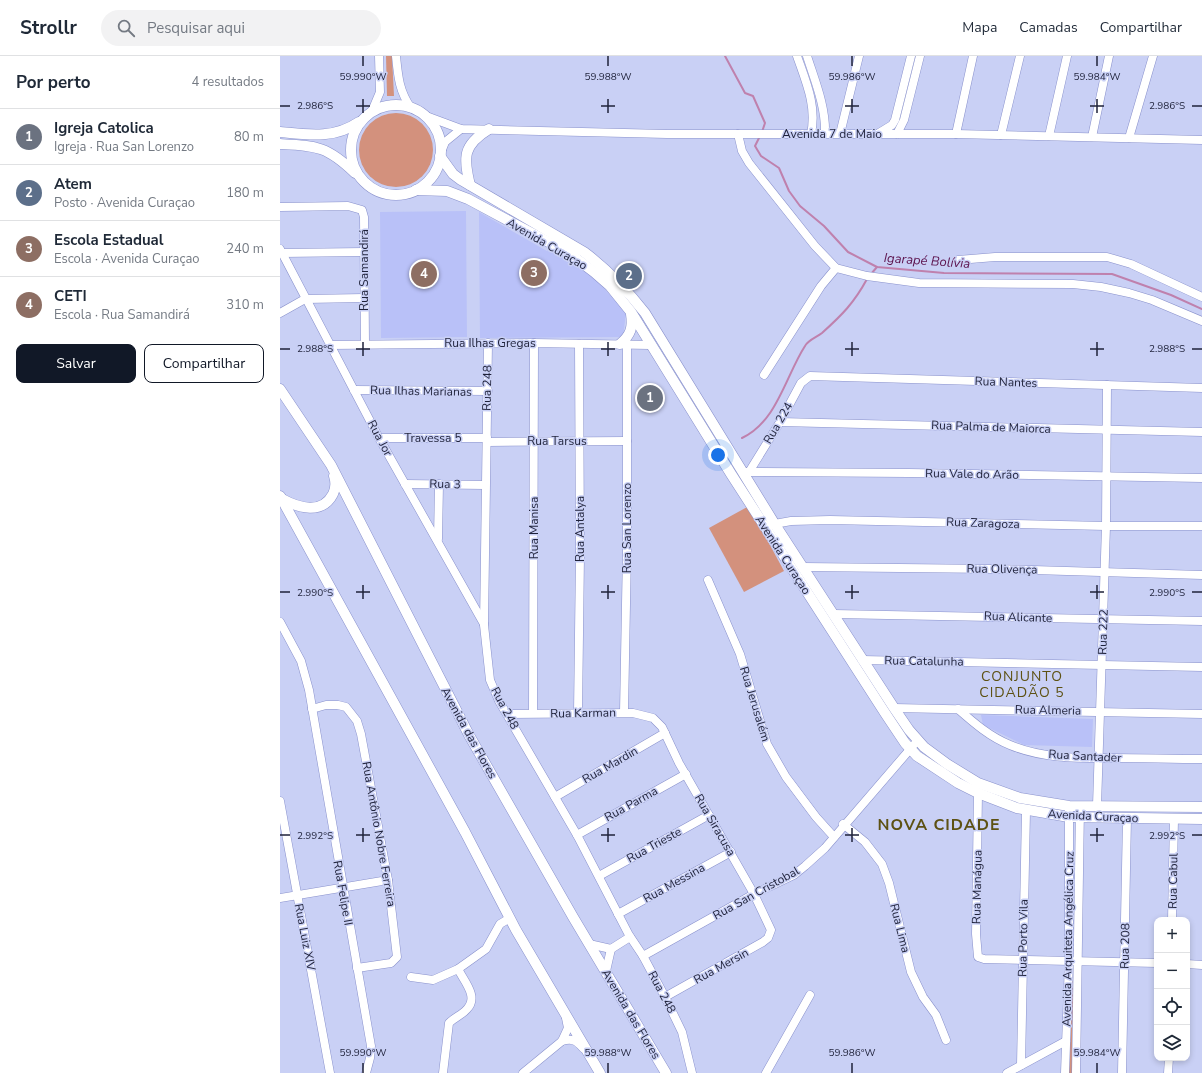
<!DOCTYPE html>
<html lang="pt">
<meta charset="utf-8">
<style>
body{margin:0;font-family:"Nunito Sans",sans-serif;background:#f2f2f3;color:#1f2937}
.controls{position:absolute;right:12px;bottom:12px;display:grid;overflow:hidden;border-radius:8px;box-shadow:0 2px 6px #0003}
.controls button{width:36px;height:36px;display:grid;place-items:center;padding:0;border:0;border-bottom:1px solid #e0e1e3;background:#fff;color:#1f2937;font:20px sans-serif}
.you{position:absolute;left:438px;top:399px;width:14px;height:14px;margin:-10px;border:3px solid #fff;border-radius:50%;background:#1a73e8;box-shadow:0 0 0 6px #1a73e833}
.badge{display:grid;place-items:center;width:26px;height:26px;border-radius:50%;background:#111827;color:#fff;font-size:13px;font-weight:700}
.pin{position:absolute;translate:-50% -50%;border:2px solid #fff;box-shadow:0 1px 4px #0006}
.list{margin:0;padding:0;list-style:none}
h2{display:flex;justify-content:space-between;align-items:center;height:52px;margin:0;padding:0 16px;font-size:17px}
h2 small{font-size:13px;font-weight:400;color:#747a83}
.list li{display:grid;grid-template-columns:26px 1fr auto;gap:12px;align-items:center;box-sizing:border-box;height:56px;padding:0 16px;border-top:1px solid #e0e1e3}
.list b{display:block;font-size:15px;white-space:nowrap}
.list p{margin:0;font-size:13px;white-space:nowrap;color:#747a83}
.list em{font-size:13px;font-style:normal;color:#747a83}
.actions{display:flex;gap:8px;padding:12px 16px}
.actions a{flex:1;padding:9px 0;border:1px solid #111827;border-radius:8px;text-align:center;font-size:14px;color:#111827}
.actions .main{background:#111827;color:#fff}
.icon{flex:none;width:22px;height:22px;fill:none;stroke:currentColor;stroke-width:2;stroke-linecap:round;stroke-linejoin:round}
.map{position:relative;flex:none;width:922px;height:1017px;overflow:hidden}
header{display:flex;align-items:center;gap:24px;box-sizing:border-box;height:56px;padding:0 20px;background:#fff;border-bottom:1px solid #e0e1e3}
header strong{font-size:19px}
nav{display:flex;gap:22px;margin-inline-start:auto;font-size:14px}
.search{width:280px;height:36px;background:#f2f2f3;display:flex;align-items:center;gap:10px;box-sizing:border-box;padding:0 14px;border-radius:22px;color:#747a83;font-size:15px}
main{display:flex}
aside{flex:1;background:#fff}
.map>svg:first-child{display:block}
.built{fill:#b9c1f8}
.green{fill:#d3917d}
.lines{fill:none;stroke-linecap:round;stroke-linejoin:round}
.stream{stroke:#bf81ad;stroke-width:2}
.minor-casing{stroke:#8991cc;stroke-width:9}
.major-casing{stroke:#8991cc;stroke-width:11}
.minor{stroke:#fff;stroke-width:8}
.major{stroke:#fff;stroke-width:10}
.ticks{fill:none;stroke:#1f223a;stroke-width:1.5}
.labels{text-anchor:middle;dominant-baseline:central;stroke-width:3;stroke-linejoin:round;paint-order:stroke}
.street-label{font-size:12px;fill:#1f223a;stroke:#c9d0f5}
.water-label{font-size:13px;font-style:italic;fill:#5c124d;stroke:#c9d0f5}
.quarter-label{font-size:14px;letter-spacing:1px;fill:#5d5113;stroke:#c9d0f5}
.district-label{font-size:16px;font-weight:bold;letter-spacing:1px;fill:#5d5113;stroke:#c9d0f5}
.ticks-label{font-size:10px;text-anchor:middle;fill:#1f223a;stroke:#c9d0f5;stroke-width:3;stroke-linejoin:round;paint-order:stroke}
</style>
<header>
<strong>Strollr</strong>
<div class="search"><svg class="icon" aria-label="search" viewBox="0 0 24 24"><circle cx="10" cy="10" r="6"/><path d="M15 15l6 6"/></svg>Pesquisar aqui</div>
<nav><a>Mapa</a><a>Camadas</a><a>Compartilhar</a></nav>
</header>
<main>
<aside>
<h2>Por perto<small>4 resultados</small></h2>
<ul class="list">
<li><span class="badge" style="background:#6b7280">1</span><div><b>Igreja Catolica</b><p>Igreja · Rua San Lorenzo</p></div><em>80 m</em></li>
<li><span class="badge" style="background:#5c6f8a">2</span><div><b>Atem</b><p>Posto · Avenida Curaçao</p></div><em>180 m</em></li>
<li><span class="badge" style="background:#8d6e63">3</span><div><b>Escola Estadual</b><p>Escola · Avenida Curaçao</p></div><em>240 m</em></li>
<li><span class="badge" style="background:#8d6e63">4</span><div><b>CETI</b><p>Escola · Rua Samandirá</p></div><em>310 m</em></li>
</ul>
<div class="actions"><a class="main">Salvar</a><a>Compartilhar</a></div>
</aside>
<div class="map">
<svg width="922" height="1017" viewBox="0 0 922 1017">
<rect width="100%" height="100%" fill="#c9d0f5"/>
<g class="built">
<path d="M 186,155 L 187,281 L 101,282 L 100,156 Z"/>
<path d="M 199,156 L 267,195 L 270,190 L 314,221 L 346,257 L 343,281 L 200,282 Z"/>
<path d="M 701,659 L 813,663 L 812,691 L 744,689 L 703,669 Z"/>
</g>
<g class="green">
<path d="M 106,0 L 112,0 L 114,40 L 107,40 Z"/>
<circle cx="116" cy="94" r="37"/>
<path d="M 469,450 L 504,515 L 464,536 L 429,472 Z"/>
<path d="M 792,910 L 794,913 L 792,1017 L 787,1017 Z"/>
</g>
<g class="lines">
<g class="stream">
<path d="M 445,0 L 465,37 L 473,40 L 485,67 L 482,76"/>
<path d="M 480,80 L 475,90 L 481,100 L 499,112 L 509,135 L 520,150 L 544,170 L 568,196 L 597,211 L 664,217 L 832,218 L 891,239 L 922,253"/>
<path d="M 591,218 L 597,211"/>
<path d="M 462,382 C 497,366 506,319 525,290 C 528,284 537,281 542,277 C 562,259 574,247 587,223"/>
</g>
<defs>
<g id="minor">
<path d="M 116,0 C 118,20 119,35 131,52"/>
<path d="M 517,0 C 526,26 537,50 531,78"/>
<path d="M 527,0 C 535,25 546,51 545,78"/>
<path d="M 92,55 L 100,36 L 99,0"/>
<path d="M 146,60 L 181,73 L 387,78 L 676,78 L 922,84"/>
<path d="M 599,77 L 612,69 L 615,64 L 631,0"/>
<path d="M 458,78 L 462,95 L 469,107 L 535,190 L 556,212 L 587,220 L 639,227 L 793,228 L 821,231 L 849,237 L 872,244 L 922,265"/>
<path d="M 560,78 L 579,0"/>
<path d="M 617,78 L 624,64 L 640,0"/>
<path d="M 676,78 L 693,0"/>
<path d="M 721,79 L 740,0"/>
<path d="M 769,80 L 787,0"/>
<path d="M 812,81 L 829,0"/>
<path d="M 849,82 L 873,0"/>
<path d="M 161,96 L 165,86 L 181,73"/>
<path d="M 0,151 L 68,150 L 82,154 L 84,161 L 85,288"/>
<path d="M 0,193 L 99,382 L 204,568"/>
<path d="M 2,197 L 84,196"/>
<path d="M 678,204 L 715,201 L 827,201 L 851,208 L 922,241"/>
<path d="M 0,257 L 25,243 L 84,242"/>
<path d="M 208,287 L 204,569 L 210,624 L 219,645 L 297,779 L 349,879 L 363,900 L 385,941 L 402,976 L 412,1017"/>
<path d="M 50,289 L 254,287 L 370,289"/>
<path d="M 484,319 L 541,230 L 556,212"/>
<path d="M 74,334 L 208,335"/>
<path d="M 500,366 L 922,376"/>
<path d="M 99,382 L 207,382"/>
<path d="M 207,386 L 347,385"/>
<path d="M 465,416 L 629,417 L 922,422"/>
<path d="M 469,416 L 500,366 L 521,327 L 530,320 L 922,332"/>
<path d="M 125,428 L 205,429"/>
<path d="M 489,469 L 511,465 L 550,464 L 826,470 L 922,470"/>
<path d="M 158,483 L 159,428"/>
<path d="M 523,511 L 716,513 L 922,519"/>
<path d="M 428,524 L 460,598 L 487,688 L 506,721 L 536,761 L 554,781"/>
<path d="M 554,558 L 922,565"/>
<path d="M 0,566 L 21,605 L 29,634 L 91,990 L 90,1002 L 86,1017"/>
<path d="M 582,604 L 922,611"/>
<path d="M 614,652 L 922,658"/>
<path d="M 32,653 L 46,649 L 58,649 L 66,651 L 77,665 L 81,678 L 108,824 L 117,901 L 111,907 L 77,912"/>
<path d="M 678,653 C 694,667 710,681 730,689 C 763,703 799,702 833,702 C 863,702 892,703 922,703"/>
<path d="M 344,656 L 347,494 L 347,288"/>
<path d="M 253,657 L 254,287"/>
<path d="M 298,657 L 300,499 L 299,288"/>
<path d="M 227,658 L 353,657 L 373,662 L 382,671 L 399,707 L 474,838 L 491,874 L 488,882 L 483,886 L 385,941"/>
<path d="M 698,737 L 696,878 L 698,901 L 704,903 L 877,907"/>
<path d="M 275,741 L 385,677"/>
<path d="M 0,745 L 50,1017"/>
<path d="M 817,750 L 826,470 L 827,329"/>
<path d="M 563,768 L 585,786 L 602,808 L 609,827 L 631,916 L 643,941 L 656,959 L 666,984"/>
<path d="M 297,779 L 406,718"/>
<path d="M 319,820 L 429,759"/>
<path d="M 0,842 L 108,824"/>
<path d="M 338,858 L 451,796"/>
<path d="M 892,864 L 894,763"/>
<path d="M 309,888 L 331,893"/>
<path d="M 363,900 L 474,838 L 514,819 L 525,810 L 545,792 L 638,684"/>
<path d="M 907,908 L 922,909"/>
<path d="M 326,915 L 331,893 L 350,881"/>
<path d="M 131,921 L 153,924 L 178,913 L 206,893 L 220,868 L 230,862"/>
<path d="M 282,985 C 292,982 296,984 303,992"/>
<path d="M 741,1009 L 746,755"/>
<path d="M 163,1017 L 169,967 C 175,961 182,959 187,953 C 199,941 184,925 178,913"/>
<path d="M 243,1017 L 282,985 L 288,972 L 286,962"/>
<path d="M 486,1017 L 530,939"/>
<path d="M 727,1017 L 786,985"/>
<path d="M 785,1017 L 789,905 L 789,750"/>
<path d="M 796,1017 L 800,750"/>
<path d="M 842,1017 L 847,762"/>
<path d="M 888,1017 L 889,1002"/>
</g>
<g id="major">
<circle cx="116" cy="94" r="45"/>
<path d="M 0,76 C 29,79 54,83 79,66"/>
<path d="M 0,88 C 37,90 47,90 75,117"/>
<path d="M 160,100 L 173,118 L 181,124 L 304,196 C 328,214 347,234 365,257 L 494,467 L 614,652 L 629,674 L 644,691 L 667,708 L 698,727 L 740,742 L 789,750 L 922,751"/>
<path d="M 190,129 C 183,101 183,89 209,73"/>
<path d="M 136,134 L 167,135 L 188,143 L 289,197 L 314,216 L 330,230 L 351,256 L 451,418 L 605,657 L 625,687 L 637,700 L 678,727 L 698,737 L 737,752 L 789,761 L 922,763"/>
<path d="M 340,288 C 351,279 353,271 351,258"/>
<path d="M 0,333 L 51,409 L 189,679 L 293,861 L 386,1017"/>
<path d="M 0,440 L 185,776 L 236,874 L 320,1017"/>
<path d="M 2,443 C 19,452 42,459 53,438 C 56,432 56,426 54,420"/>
</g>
</defs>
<use href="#minor" class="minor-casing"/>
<use href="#major" class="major-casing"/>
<use href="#minor" class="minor"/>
<use href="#major" class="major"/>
</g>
<path class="ticks" d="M 83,0 L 83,10M 328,0 L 328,10M 572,0 L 572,10M 817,0 L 817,10M 83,43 L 83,57M 328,43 L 328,57M 572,43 L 572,57M 817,43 L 817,57M 0,50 L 10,50M 76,50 L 90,50M 321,50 L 335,50M 565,50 L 579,50M 810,50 L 824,50M 912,50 L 922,50M 83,286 L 83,300M 328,286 L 328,300M 572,286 L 572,300M 817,286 L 817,300M 0,293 L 10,293M 76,293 L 90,293M 321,293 L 335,293M 565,293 L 579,293M 810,293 L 824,293M 912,293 L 922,293M 83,529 L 83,543M 328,529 L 328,543M 572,529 L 572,543M 817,529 L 817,543M 0,536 L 10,536M 76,536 L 90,536M 321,536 L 335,536M 565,536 L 579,536M 810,536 L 824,536M 912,536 L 922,536M 83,772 L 83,786M 328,772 L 328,786M 572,772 L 572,786M 817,772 L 817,786M 0,779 L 10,779M 76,779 L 90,779M 321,779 L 335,779M 565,779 L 579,779M 810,779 L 824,779M 912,779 L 922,779M 83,1007 L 83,1017M 328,1007 L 328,1017M 572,1007 L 572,1017M 817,1007 L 817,1017"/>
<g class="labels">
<g class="street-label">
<text x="552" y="78">Avenida 7 de Maio</text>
<text transform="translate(267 188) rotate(30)">Avenida Curaçao</text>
<text transform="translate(84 214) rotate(-90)">Rua Samandirá</text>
<text x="210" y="287">Rua Ilhas Gregas</text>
<text transform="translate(726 326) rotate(2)">Rua Nantes</text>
<text transform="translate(207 332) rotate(-89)">Rua 248</text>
<text transform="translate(141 335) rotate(1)">Rua Ilhas Marianas</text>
<text transform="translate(498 367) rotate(-60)">Rua 224</text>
<text transform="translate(711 371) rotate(2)">Rua Palma de Maiorca</text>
<text transform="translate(100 382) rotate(62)">Rua Jor</text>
<text x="153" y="382">Travessa 5</text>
<text x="277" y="385">Rua Tarsus</text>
<text transform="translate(692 418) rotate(1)">Rua Vale do Arão</text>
<text transform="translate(165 428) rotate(1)">Rua 3</text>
<text transform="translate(703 467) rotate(2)">Rua Zaragoza</text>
<text transform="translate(254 472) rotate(-90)">Rua Manisa</text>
<text transform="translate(347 472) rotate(-90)">Rua San Lorenzo</text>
<text transform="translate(300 473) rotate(-90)">Rua Antalya</text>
<text transform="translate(503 499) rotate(57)">Avenida Curaçao</text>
<text transform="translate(722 513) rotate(1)">Rua Olivença</text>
<text transform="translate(738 561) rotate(2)">Rua Alicante</text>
<text transform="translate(823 576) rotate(-88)">Rua 222</text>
<text transform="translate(644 605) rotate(1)">Rua Catalunha</text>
<text transform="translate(475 648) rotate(73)">Rua Jerusalém</text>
<text transform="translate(225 652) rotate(62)">Rua 248</text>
<text transform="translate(768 654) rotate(1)">Rua Almeria</text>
<text transform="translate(303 657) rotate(-1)">Rua Karman</text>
<text transform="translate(189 677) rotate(61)">Avenida das Flores</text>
<text transform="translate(805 700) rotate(3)">Rua Santader</text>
<text transform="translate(330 709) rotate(-30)">Rua Mardin</text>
<text transform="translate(351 748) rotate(-29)">Rua Parma</text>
<text transform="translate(813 760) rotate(3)">Avenida Curaçao</text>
<text transform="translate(435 769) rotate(60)">Rua Siracusa</text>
<text transform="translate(99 778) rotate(80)">Rua Antônio Nobre Ferreira</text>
<text transform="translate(374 789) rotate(-29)">Rua Trieste</text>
<text transform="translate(893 825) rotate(-89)">Rua Cabul</text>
<text transform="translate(394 827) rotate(-29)">Rua Messina</text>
<text transform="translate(697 831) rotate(-89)">Rua Manágua</text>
<text transform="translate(63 837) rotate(80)">Rua Felipe II</text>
<text transform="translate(476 837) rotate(-29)">Rua San Cristobal</text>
<text transform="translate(620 872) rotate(76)">Rua Lima</text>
<text transform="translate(25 881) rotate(79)">Rua Luiz XIV</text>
<text transform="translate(743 882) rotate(-89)">Rua Porto Vila</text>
<text transform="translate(788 883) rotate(-89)">Avenida Arquiteta Angélica Cruz</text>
<text transform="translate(845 890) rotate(-89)">Rua 208</text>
<text transform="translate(441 910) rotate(-29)">Rua Mersin</text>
<text transform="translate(382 936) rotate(62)">Rua 248</text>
<text transform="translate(351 958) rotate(59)">Avenida das Flores</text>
</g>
<g class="water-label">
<text transform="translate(647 205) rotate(4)">Igarapé Bolívia</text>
</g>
<g class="quarter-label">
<text x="742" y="620">CONJUNTO<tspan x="742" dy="16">CIDADÃO 5</tspan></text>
</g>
<g class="district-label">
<text x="659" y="769">NOVA CIDADE</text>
</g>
</g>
<g class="ticks-label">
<text x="83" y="24">59.990°W</text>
<text x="328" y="24">59.988°W</text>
<text x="572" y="24">59.986°W</text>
<text x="817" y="24">59.984°W</text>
<text x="35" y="53">2.986°S</text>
<text x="887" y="53">2.986°S</text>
<text x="35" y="296">2.988°S</text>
<text x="887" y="296">2.988°S</text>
<text x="35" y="540">2.990°S</text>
<text x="887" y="540">2.990°S</text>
<text x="35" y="783">2.992°S</text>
<text x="887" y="783">2.992°S</text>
<text x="83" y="1000">59.990°W</text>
<text x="328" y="1000">59.988°W</text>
<text x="572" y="1000">59.986°W</text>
<text x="817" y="1000">59.984°W</text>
</g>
</svg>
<div class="controls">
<button>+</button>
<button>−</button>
<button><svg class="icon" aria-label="locate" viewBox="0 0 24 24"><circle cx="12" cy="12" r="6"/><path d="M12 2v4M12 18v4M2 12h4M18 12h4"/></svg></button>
<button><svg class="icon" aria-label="layers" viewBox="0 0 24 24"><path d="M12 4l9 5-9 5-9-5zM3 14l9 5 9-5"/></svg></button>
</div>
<div class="you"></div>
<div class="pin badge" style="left:370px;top:342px;background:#6b7280">1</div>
<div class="pin badge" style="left:349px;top:220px;background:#5c6f8a">2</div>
<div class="pin badge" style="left:254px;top:217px;background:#8d6e63">3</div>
<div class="pin badge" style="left:144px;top:218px;background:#8d6e63">4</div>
</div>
</main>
